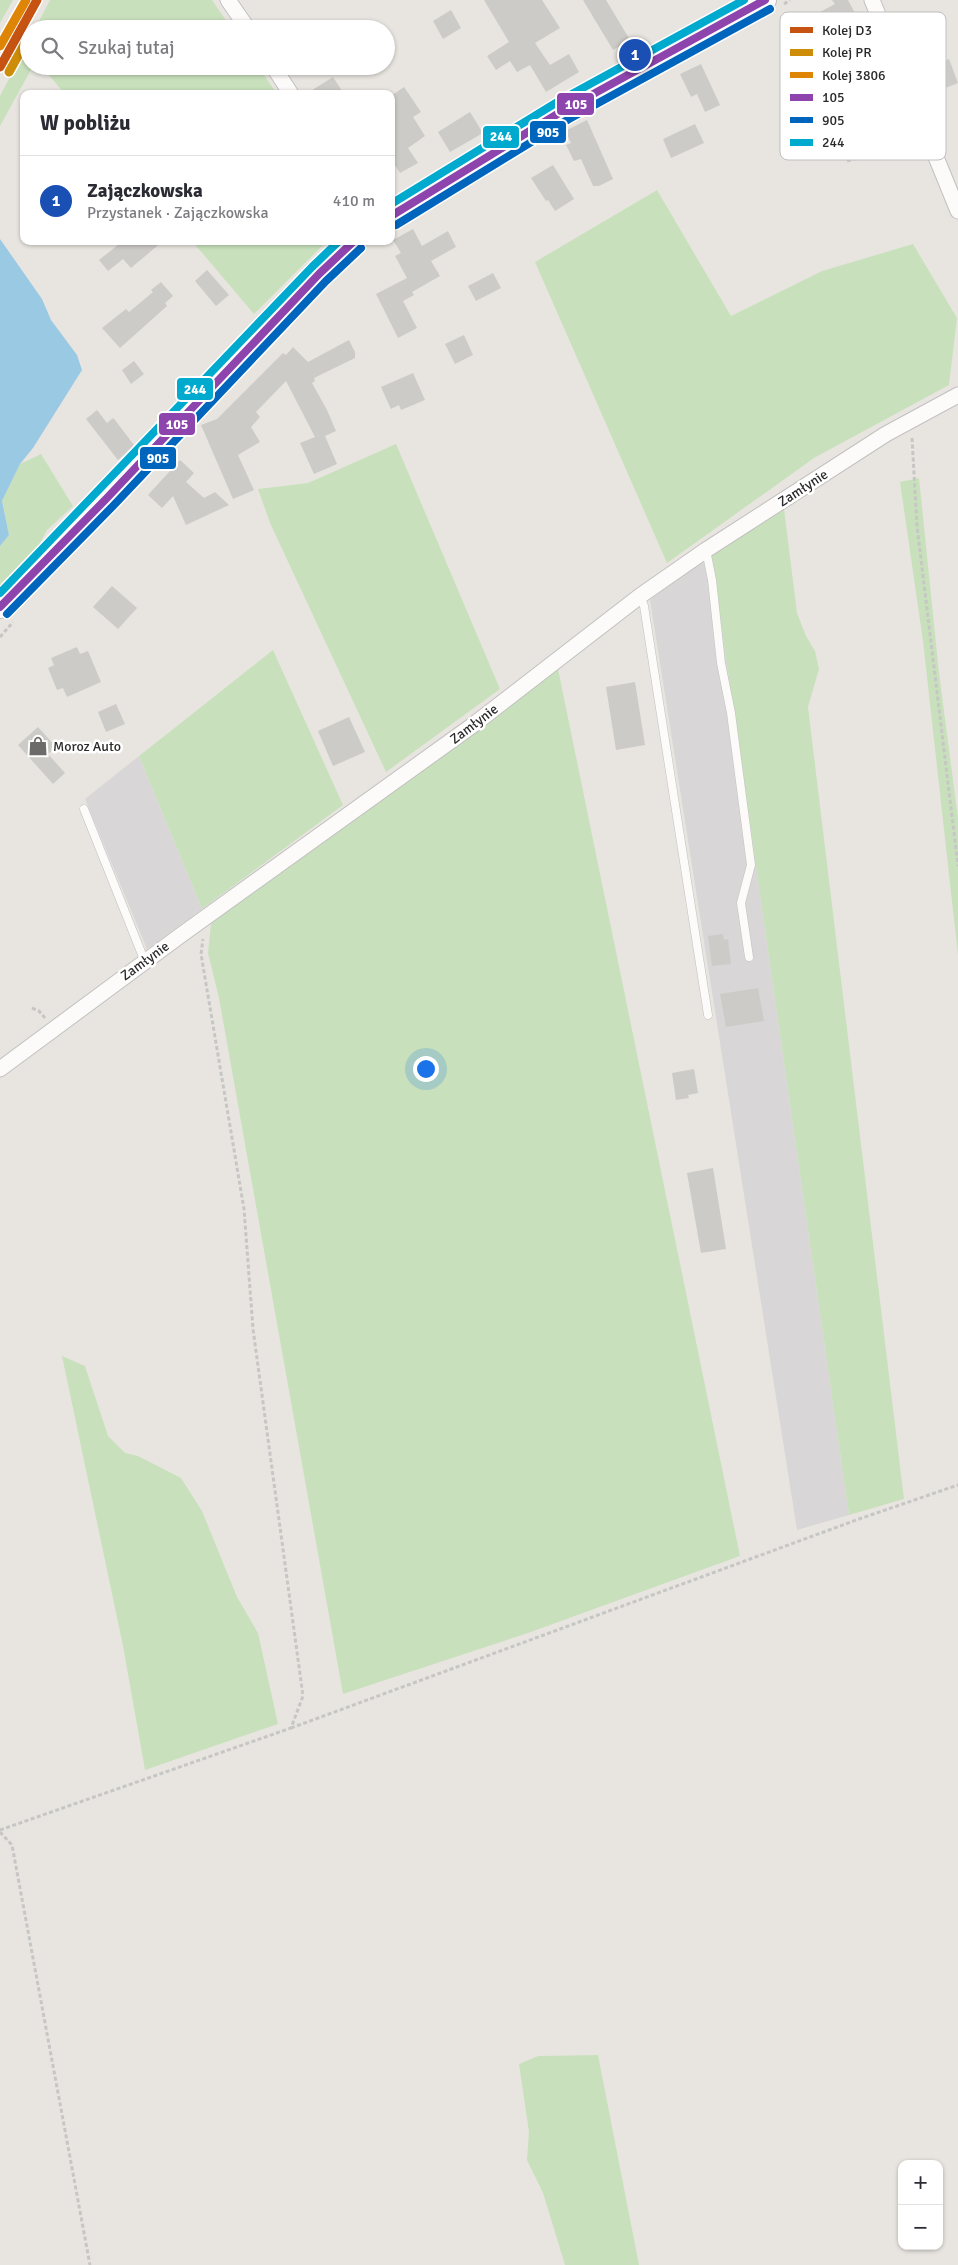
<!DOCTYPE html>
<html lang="pl">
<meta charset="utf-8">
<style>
body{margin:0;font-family:Signika,sans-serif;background:#f7f7f7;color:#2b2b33}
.controls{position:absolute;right:15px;bottom:15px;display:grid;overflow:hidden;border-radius:10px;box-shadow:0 1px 4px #0004}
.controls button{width:45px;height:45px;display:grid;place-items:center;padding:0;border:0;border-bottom:1px solid #e1e1e2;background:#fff;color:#2b2b33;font:25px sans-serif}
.you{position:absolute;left:425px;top:1068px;width:18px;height:18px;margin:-12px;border:4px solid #fff;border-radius:50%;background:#1a73e8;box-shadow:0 0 0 8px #1a73e833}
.badge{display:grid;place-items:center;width:32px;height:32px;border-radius:50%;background:#1a73e8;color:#fff;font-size:16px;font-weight:700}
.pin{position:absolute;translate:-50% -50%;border:2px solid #fff;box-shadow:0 1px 5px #0006}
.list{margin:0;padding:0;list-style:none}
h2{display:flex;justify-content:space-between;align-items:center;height:65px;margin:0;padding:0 20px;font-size:21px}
h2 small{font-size:16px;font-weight:400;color:#7c7c81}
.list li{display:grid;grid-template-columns:32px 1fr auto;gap:15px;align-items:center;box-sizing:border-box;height:90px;padding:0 20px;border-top:1px solid #e1e1e2}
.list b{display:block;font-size:19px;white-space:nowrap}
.list p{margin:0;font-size:16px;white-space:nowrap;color:#7c7c81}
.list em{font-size:16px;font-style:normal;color:#7c7c81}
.icon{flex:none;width:28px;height:28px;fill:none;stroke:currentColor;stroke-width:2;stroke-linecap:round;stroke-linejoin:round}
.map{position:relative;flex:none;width:958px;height:2265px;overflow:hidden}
.search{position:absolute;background:#fff;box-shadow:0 1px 4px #0004;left:20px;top:20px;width:375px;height:55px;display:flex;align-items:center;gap:12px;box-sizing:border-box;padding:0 18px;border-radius:28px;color:#7c7c81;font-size:19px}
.panel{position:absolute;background:#fff;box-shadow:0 1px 4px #0004;left:20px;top:90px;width:375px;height:155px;border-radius:10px}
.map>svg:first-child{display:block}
.industrial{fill:#d9d6d7}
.green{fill:#c8e1bc}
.water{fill:#9ac9e4}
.building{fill:#cdcbc7}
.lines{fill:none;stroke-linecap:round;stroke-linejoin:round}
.lane-casing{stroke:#c2c1c1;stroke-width:9}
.street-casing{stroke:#c2c1c1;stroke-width:17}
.secondary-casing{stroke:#c2c1c1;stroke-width:24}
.path{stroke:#c6c6c5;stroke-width:3;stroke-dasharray:4 2.5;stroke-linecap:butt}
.lane{stroke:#fcfbfa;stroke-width:8}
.street{stroke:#fcfbfa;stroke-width:15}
.secondary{stroke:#fcfbfa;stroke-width:22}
.bus-1-casing{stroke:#fff;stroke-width:11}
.bus-2-casing{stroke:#fff;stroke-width:11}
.bus-3-casing{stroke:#fff;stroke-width:11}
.bus-1{stroke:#8e44ad;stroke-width:8}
.bus-2{stroke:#0065bd;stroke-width:8}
.bus-3{stroke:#00a9ce;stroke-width:8}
.rail-1-casing{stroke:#fff;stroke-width:12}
.rail-2-casing{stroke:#fff;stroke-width:12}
.rail-3-casing{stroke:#fff;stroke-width:12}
.rail-1{stroke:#c65312;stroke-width:9}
.rail-2{stroke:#ce8d08;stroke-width:9}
.rail-3{stroke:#df8506;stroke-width:9}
.labels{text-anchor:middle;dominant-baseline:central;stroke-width:5;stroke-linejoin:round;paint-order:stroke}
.street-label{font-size:14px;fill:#2a2a2a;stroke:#fff}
.poi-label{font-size:14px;fill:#2a2a2a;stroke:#fff;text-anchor:start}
.key{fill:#fff;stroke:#bfbfbf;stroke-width:1}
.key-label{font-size:14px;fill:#2a2a2a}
.line-badge{stroke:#fff;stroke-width:2}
.badge-label{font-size:14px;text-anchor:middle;font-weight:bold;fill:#fff}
</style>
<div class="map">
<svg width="958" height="2265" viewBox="0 0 958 2265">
<rect width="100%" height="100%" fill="#e8e5e0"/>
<g class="industrial">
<path d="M 711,553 L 849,1515 L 797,1530 L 650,600 Z"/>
<path d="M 139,756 L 202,909 L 147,949 L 85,799 Z"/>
</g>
<g class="green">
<path d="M 0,0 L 13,0 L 0,23 Z"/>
<path d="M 50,0 L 212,0 L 232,29 L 35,29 Z"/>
<path d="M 29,41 L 29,66 L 33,66 L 0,126 L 0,96 Z"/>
<path d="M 41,66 L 258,66 L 277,94 L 65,94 Z"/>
<path d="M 657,190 L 731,316 L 822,271 L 913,244 L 957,318 L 949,385 L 814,458 L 667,563 L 535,262 Z"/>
<path d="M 192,241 L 327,241 L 254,314 Z"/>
<path d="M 396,444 L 500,689 L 386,772 L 270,523 L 258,489 L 308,483 Z"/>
<path d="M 41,454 L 73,506 L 47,530 L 38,547 L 0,587 L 0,546 L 9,535 L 2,501 L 20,464 Z"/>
<path d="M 919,478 L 939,673 L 958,818 L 958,955 L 923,641 L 900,482 Z"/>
<path d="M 784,509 L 797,613 L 806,636 L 815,651 L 819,669 L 808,707 L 904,1499 L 849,1515 L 711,553 Z"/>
<path d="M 273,650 L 343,805 L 202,909 L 139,756 Z"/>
<path d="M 558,669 L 740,1556 L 528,1633 L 343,1694 L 219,998 L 208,953 L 211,923 Z"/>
<path d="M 62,1356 L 85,1366 L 108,1436 L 125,1453 L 138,1456 L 181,1478 L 202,1511 L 237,1597 L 258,1633 L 278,1724 L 145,1770 L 123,1646 Z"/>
<path d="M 598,2055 L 639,2265 L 565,2265 L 543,2193 L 527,2160 L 529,2132 L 519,2064 L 538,2056 Z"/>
</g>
<path class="water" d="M 0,239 L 42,299 L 51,320 L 77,355 L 82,370 L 33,448 L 20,464 L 2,501 L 9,535 L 0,546 Z"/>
<g class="building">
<path d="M 484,0 L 542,0 L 560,28 L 535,43 L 550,65 L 569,54 L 579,72 L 546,92 L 530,65 L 517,72 L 510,61 L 496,70 L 487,56 L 509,42 Z"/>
<path d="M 583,0 L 606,0 L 630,40 L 613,50 Z"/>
<path d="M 832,0 L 848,0 L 866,34 L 874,31 L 883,52 L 818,79 L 810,61 L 840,49 L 820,12 L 835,4 Z"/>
<path d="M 451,10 L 461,28 L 443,39 L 433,21 Z"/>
<path d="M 949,59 L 958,83 L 938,91 L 929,67 Z"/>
<path d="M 701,64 L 720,105 L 705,112 L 697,94 L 691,97 L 680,74 Z"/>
<path d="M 333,77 L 344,94 L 306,94 Z"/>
<path d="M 404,87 L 421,112 L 413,117 L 425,136 L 408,148 L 418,163 L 400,173 L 391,159 L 391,96 Z"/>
<path d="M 470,112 L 483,133 L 450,152 L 438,132 Z"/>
<path d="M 587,120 L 613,179 L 599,186 L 593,186 L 581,159 L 574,161 L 566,145 L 571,143 L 565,131 Z"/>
<path d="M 695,124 L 704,143 L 671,158 L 663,139 Z"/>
<path d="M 553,165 L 574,199 L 555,211 L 548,200 L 546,201 L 531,178 Z"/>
<path d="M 413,229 L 422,246 L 448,231 L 456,247 L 431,261 L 440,276 L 412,292 L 414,295 L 403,301 L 417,328 L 398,338 L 376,294 L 407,278 L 395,256 L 401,253 L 393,240 Z"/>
<path d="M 123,241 L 163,241 L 131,268 L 123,259 L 108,271 L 99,260 Z"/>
<path d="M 207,270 L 229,295 L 216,306 L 195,281 Z"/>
<path d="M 493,273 L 501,288 L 476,301 L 468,286 Z"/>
<path d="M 161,282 L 173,296 L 165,303 L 167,306 L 120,348 L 102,328 L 126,309 L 129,312 L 153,292 L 151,290 Z"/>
<path d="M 464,335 L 473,355 L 455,364 L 445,344 Z"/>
<path d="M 349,340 L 355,352 L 355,358 L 314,378 L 315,381 L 312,383 L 327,410 L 336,431 L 325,436 L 337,464 L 314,474 L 300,443 L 315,437 L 286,381 L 256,412 L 260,417 L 251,427 L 260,442 L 238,455 L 254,490 L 233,499 L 201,425 L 217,419 L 283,353 L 286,355 L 293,347 L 308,362 Z"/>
<path d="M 134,361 L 144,374 L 131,384 L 122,370 Z"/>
<path d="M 413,373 L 425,400 L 401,410 L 399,405 L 391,409 L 381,387 Z"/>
<path d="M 97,410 L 107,423 L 113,418 L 115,420 L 134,445 L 118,460 L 86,419 Z"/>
<path d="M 180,460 L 194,473 L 186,482 L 204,498 L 215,492 L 229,505 L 186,525 L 173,496 L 162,508 L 148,495 Z"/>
<path d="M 112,586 L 137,608 L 118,629 L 93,607 Z"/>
<path d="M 77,647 L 80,654 L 88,651 L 101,682 L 67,697 L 63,688 L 57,690 L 48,668 L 54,665 L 51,658 Z"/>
<path d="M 635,682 L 645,745 L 616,750 L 606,687 Z"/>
<path d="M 116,704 L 125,724 L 106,732 L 98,712 Z"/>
<path d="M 349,717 L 365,752 L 333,766 L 318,731 Z"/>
<path d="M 38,727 L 56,747 L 48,754 L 65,773 L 53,784 L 18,745 Z"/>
<path d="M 723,934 L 724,940 L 728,939 L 731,964 L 712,966 L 708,936 Z"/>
<path d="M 758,988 L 764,1021 L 726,1027 L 720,994 Z"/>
<path d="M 694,1069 L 698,1093 L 688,1095 L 689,1098 L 676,1100 L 672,1073 Z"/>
<path d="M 713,1168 L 726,1249 L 701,1253 L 687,1173 Z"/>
</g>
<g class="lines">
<defs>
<g id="lane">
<path d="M 706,550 L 712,580 L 721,663 L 731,713 L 751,865 L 741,903 L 749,957"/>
<path d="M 640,596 L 644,606 L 708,1015"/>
<path d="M 84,809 L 145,962"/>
</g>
<g id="street">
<path d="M 228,0 L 248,29"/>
<path d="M 872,0 L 958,211"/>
<path d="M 273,66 L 291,94"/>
<path d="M 0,1069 L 181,935 L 473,725 L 640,596 L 706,550 L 886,434 L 958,395"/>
</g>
<g id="secondary">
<path d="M 391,216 L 564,110 L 765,0"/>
<path d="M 0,607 L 106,499 L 319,274 L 354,241"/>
</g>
</defs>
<use href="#lane" class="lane-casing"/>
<use href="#street" class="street-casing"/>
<use href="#secondary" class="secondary-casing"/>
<g class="path">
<path d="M 784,4 L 790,0"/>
<path d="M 847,161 L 913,142"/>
<path d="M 912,438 L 917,526 L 958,866"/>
<path d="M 0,637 L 13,622"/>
<path d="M 32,1008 L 39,1011 L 45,1018"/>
<path d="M 291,1728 L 859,1519 L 958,1485"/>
<path d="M 0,1830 L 291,1728 L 303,1696 L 253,1329 L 244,1209 L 201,954 L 203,939"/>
<path d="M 0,1832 L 12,1845 L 90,2265"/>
</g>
<use href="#lane" class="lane"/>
<use href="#street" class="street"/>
<use href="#secondary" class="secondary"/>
<defs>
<g id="bus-1">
<path d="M 391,216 L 564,110 L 765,0"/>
<path d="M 0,607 L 106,499 L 319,274 L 354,241"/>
</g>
<g id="bus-2">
<path d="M 396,225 L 569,119 L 770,9"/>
<path d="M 7,614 L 113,506 L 326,281 L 361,248"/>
</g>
<g id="bus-3">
<path d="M 391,204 L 559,101 L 744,0"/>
<path d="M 0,593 L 312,267 L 339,241"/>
</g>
</defs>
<use href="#bus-1" class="bus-1-casing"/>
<use href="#bus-2" class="bus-2-casing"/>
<use href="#bus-3" class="bus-3-casing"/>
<use href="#bus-1" class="bus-1"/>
<use href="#bus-2" class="bus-2"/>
<use href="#bus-3" class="bus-3"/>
<defs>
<path id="rail-1" d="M 0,67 L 37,0"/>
<path id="rail-2" d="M 9,72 L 29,36"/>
<path id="rail-3" d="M 0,46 L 26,0"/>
</defs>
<use href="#rail-1" class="rail-1-casing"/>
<use href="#rail-2" class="rail-2-casing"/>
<use href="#rail-3" class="rail-3-casing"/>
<use href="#rail-1" class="rail-1"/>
<use href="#rail-2" class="rail-2"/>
<use href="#rail-3" class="rail-3"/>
</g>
<defs>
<symbol id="shop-bare" viewBox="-9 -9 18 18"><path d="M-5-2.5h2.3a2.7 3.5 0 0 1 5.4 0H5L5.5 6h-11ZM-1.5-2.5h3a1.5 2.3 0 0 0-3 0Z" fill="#6c6b6a" stroke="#fff" stroke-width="2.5" paint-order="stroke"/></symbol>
</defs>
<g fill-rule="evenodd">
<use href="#shop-bare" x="24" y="732" width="28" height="28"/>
</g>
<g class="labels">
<g class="street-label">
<text transform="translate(803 488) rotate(-33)">Zamłynie</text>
<text transform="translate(474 724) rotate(-37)">Zamłynie</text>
<text transform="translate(145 961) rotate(-36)">Zamłynie</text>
</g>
<g class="poi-label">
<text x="53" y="746">Moroz Auto</text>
</g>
</g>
<rect x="780" y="12" width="166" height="148" rx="8" class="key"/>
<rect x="790" y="27" width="23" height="6" fill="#c65312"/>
<rect x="790" y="49" width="23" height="7" fill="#ce8d08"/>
<rect x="790" y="72" width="23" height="6" fill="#df8506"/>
<rect x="790" y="94" width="23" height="7" fill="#8e44ad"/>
<rect x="790" y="117" width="23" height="6" fill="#0065bd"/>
<rect x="790" y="139" width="23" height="7" fill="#00a9ce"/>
<g class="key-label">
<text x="822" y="35">Kolej D3</text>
<text x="822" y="57">Kolej PR</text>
<text x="822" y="80">Kolej 3806</text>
<text x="822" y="102">105</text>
<text x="822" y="125">905</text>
<text x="822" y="147">244</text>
</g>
<g class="line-badge">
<rect x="556" y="92" width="39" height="24" rx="5" fill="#8e44ad"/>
<rect x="529" y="120" width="38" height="24" rx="5" fill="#0065bd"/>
<rect x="482" y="125" width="38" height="24" rx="5" fill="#00a9ce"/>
<rect x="176" y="377" width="38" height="24" rx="5" fill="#00a9ce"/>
<rect x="158" y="412" width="38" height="24" rx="5" fill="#8e44ad"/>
<rect x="139" y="446" width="38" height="24" rx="5" fill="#0065bd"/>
</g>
<g class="badge-label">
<text x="576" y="109">105</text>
<text x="548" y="137">905</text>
<text x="501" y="141">244</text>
<text x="195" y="394">244</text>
<text x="177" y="429">105</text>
<text x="158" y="463">905</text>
</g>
</svg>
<div class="controls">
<button>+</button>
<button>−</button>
</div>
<div class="you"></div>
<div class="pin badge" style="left:635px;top:55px;background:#1a4fb4">1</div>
<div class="search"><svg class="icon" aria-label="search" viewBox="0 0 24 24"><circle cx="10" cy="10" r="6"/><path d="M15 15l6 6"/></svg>Szukaj tutaj</div>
<section class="panel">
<h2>W pobliżu<small></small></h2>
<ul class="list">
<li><span class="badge" style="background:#1a4fb4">1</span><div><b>Zajączkowska</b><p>Przystanek · Zajączkowska</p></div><em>410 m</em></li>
</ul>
</section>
</div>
